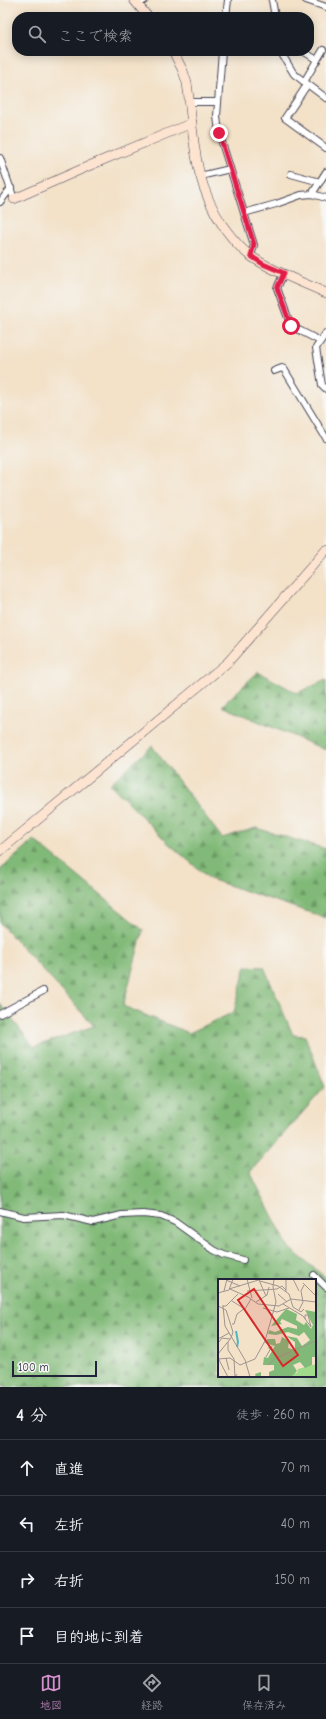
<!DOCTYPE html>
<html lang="ja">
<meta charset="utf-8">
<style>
body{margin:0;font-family:"Comic Neue","Klee One",sans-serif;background:#20242c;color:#f1f3f6}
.scale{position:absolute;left:12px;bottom:10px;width:85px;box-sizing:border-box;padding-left:4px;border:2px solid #22223b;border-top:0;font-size:11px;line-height:14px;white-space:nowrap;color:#22223b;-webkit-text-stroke:3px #f6f6f2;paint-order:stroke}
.stop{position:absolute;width:12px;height:12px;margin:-9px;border:3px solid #e11d48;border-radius:50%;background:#fff}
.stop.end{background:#e11d48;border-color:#fff;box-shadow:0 1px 4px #0008}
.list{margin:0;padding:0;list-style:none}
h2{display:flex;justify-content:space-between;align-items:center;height:52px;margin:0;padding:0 16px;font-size:17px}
h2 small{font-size:13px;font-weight:400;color:#9ea1a6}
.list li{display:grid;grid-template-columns:26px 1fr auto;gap:12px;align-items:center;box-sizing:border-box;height:56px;padding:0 16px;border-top:1px solid #363941}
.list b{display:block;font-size:15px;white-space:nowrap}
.list em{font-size:13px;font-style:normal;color:#9ea1a6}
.icon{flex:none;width:22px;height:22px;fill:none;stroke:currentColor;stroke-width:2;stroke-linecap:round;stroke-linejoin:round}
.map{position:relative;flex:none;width:326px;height:1387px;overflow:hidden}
.search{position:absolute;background:#171b24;box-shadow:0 2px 10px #0003;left:12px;right:12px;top:12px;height:44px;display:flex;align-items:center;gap:10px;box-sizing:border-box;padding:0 14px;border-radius:16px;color:#9ea1a6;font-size:15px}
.sheet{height:276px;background:#171b24}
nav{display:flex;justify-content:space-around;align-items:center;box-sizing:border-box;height:56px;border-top:1px solid #363941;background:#171b24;font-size:11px;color:#9ea1a6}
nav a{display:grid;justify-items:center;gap:2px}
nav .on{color:#d690ce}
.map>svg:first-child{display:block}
.forest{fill:url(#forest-firs);stroke:#526e5a;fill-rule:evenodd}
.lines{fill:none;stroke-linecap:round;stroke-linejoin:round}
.street-casing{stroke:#413f50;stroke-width:8}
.secondary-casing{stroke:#413f50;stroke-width:10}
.street{stroke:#fff;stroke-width:6}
.secondary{stroke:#fde4d1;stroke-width:9}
.route{stroke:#e11d48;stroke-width:5}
.inset-river{fill:none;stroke:#4bb9c4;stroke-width:2}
.inset-road{fill:none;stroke:#9f9590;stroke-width:1}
.view{fill:#d62828;fill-opacity:0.15;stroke:#d62828;stroke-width:2}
.inset-edge{fill:none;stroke:#22223b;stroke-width:2}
</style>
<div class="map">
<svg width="326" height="1387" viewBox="0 0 326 1387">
<defs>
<pattern id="forest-firs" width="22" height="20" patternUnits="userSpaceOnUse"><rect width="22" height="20" fill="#81ba78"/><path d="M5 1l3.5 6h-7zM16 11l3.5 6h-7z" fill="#699764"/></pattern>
</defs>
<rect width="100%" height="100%" fill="#f6f6f2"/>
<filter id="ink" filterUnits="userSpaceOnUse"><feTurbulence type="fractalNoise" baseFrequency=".025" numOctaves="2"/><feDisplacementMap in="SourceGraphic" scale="8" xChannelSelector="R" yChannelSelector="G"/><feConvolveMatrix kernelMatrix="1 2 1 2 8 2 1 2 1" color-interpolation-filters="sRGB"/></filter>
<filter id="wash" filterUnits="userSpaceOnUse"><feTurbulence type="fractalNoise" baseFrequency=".012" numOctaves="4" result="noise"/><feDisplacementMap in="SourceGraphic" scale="16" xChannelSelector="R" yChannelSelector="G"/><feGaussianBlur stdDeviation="0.9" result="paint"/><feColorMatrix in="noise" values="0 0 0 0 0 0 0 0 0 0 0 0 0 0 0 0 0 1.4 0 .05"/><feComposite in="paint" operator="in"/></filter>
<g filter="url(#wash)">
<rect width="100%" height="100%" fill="#f3e1c8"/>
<g class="forest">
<path d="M 258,672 L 297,693 L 326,680 L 326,750 L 222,706 Z"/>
<path d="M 152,746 L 222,838 L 256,828 L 326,849 L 326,918 L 210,879 L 168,843 L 110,784 Z"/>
<path d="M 34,840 L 143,930 L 123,1006 L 189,1033 L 234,1012 L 246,966 L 264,967 L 293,1035 L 305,1036 L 325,1087 L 250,1172 L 289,1248 L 326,1278 L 326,1387 L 0,1387 L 0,1004 L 34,1047 L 94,1026 L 0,923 L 0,870 ZM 219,1280 L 315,1280 L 315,1376 L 219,1376 Z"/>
</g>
</g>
<g filter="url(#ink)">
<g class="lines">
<defs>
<g id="street">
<path d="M 272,0 L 275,17"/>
<path d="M 306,0 L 326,7"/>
<path d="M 138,4 L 145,0"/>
<path d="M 226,17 L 228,0"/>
<path d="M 222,51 L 217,116 L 219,133 L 254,245 L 251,256"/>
<path d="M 280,51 L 294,74 L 326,98"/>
<path d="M 303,51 L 317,60"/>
<path d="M 304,82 L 323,50"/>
<path d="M 307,85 L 285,118 L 326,148"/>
<path d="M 190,102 L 218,102"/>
<path d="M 0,158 L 14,199"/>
<path d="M 291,174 L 320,182"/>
<path d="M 200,176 L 230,169"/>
<path d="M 312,194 L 326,172"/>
<path d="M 0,202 L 11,188"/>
<path d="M 244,213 L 276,204 L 301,195 L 312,194 L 326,198"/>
<path d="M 284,273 L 277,288 L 291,326 L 320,341"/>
<path d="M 326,333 L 316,348 L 322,385 L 326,389"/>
<path d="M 274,371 L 282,368 L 284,369 L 326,438"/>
<path d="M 0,1014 L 43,991"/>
<path d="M 0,1211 L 24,1217 L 63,1215 L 93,1222 L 122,1215 L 143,1214 L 161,1216 L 175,1222 L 214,1250 L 224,1255 L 243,1260"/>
<path d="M 314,1275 L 326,1287"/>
</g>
<g id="secondary">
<path d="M 134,0 L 148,17"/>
<path d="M 173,51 L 183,71 L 187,83 C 195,137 191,177 223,226 C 231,237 240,249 252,257 C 274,272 302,282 326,293"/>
<path d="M 14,199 L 91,165 L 192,123"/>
<path d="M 0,851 L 228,662 L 326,550"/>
</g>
</defs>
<use href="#street" class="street-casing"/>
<use href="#secondary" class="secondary-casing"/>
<use href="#street" class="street"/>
<use href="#secondary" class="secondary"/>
</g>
</g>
<g class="lines" filter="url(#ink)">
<path class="route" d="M 219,133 L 254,244 L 251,256 L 263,264 L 284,273 L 277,288 L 291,326"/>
</g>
<g transform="translate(218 1279)">
<rect width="98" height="98" fill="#f3e1c8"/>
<path d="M 98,85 L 98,98 L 72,98 L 75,94 L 79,94 L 80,90 Z" fill="#a2da8c"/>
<path d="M 68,30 L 79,35 L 78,41 L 86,46 L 88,43 L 93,50 L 95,46 L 87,31 L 98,33 L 98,78 L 94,78 L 94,86 L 87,89 L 82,83 L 75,86 L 79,92 L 73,98 L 38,98 L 37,95 L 43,93 L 43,97 L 51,97 L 51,93 L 56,91 L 56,86 L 45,86 L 46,78 L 50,79 L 54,72 L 49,68 L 55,70 L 57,67 L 47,64 L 49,60 L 57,60 L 58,65 L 62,64 L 64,58 L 71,62 L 70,69 L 77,71 L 77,63 L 68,57 L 79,59 L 84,67 L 92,61 L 86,53 L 81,57 L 70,53 L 58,56 L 50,55 L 51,51 L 57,53 L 70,48 L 79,50 L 79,47 L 64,40 L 62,43 L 64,45 L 53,47 Z" fill="#81ba78"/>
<path class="inset-river" d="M 18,52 L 20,63 L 19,68"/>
<path class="inset-road" d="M 29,0 L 34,19M 68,0 L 68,13M 75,0 L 81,12M 8,1 L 22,7M 41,1 L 48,17M 42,2 L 60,7 L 71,15 L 75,28 L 83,33 L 86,30M 85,4 L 98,17M 11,10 L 44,0M 12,10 L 30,18 L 40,25 L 61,27 L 73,20 L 98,23M 6,12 L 9,0M 29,12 L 59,10 L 64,7 L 68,11M 0,14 L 11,11 L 15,0M 60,15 L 69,23M 14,22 L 27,30 L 33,20M 38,23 L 49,16 L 51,8M 65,25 L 85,37 L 93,48 L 90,36 L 87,36 L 87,40M 0,27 L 8,31 L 15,53 L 13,59 L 0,75M 4,27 L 8,27 L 20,15M 5,27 L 7,47 L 27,81 L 32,98M 45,29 L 59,33 L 71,29M 81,31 L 85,23 L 83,12 L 86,6M 14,45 L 16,45 L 19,35 L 27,29M 0,60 L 11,54M 1,63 L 4,59 L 12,60M 10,63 L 10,71 L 16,80 L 17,98 L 19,95M 76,71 L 98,62M 48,78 L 54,67M 0,79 L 10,98M 8,79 L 11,91M 0,80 L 12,79 L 22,86 L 37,80 L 47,62 L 58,23 L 55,8 L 56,0M 50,86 L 58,79 L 72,73"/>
<path class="view" d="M 36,10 L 80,76 L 65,87 L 20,21 Z"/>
<rect width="98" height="98" class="inset-edge"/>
</g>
</svg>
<div class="scale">100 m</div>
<div class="stop" style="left:291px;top:326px"></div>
<div class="stop end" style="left:219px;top:133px"></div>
<div class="search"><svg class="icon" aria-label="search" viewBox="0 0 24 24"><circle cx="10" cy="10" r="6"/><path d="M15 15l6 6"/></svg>ここで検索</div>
</div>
<section class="sheet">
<h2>4 分<small>徒歩 · 260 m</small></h2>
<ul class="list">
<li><svg class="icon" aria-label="ahead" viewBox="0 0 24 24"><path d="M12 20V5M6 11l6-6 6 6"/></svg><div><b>直進</b></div><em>70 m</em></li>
<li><svg class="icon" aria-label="left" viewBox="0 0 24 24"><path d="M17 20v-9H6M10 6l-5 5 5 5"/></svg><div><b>左折</b></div><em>40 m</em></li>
<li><svg class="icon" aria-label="right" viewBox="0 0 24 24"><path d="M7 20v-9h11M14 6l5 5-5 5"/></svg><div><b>右折</b></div><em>150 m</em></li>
<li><svg class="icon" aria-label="arrive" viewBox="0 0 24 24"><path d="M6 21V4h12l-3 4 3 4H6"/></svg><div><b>目的地に到着</b></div></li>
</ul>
</section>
<nav>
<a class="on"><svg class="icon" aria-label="map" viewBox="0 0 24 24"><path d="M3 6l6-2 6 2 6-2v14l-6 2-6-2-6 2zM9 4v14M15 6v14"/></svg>地図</a>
<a><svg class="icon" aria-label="directions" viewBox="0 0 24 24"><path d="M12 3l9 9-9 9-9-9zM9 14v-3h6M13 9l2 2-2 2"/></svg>経路</a>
<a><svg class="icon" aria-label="saved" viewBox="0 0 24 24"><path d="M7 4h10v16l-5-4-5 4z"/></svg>保存済み</a>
</nav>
